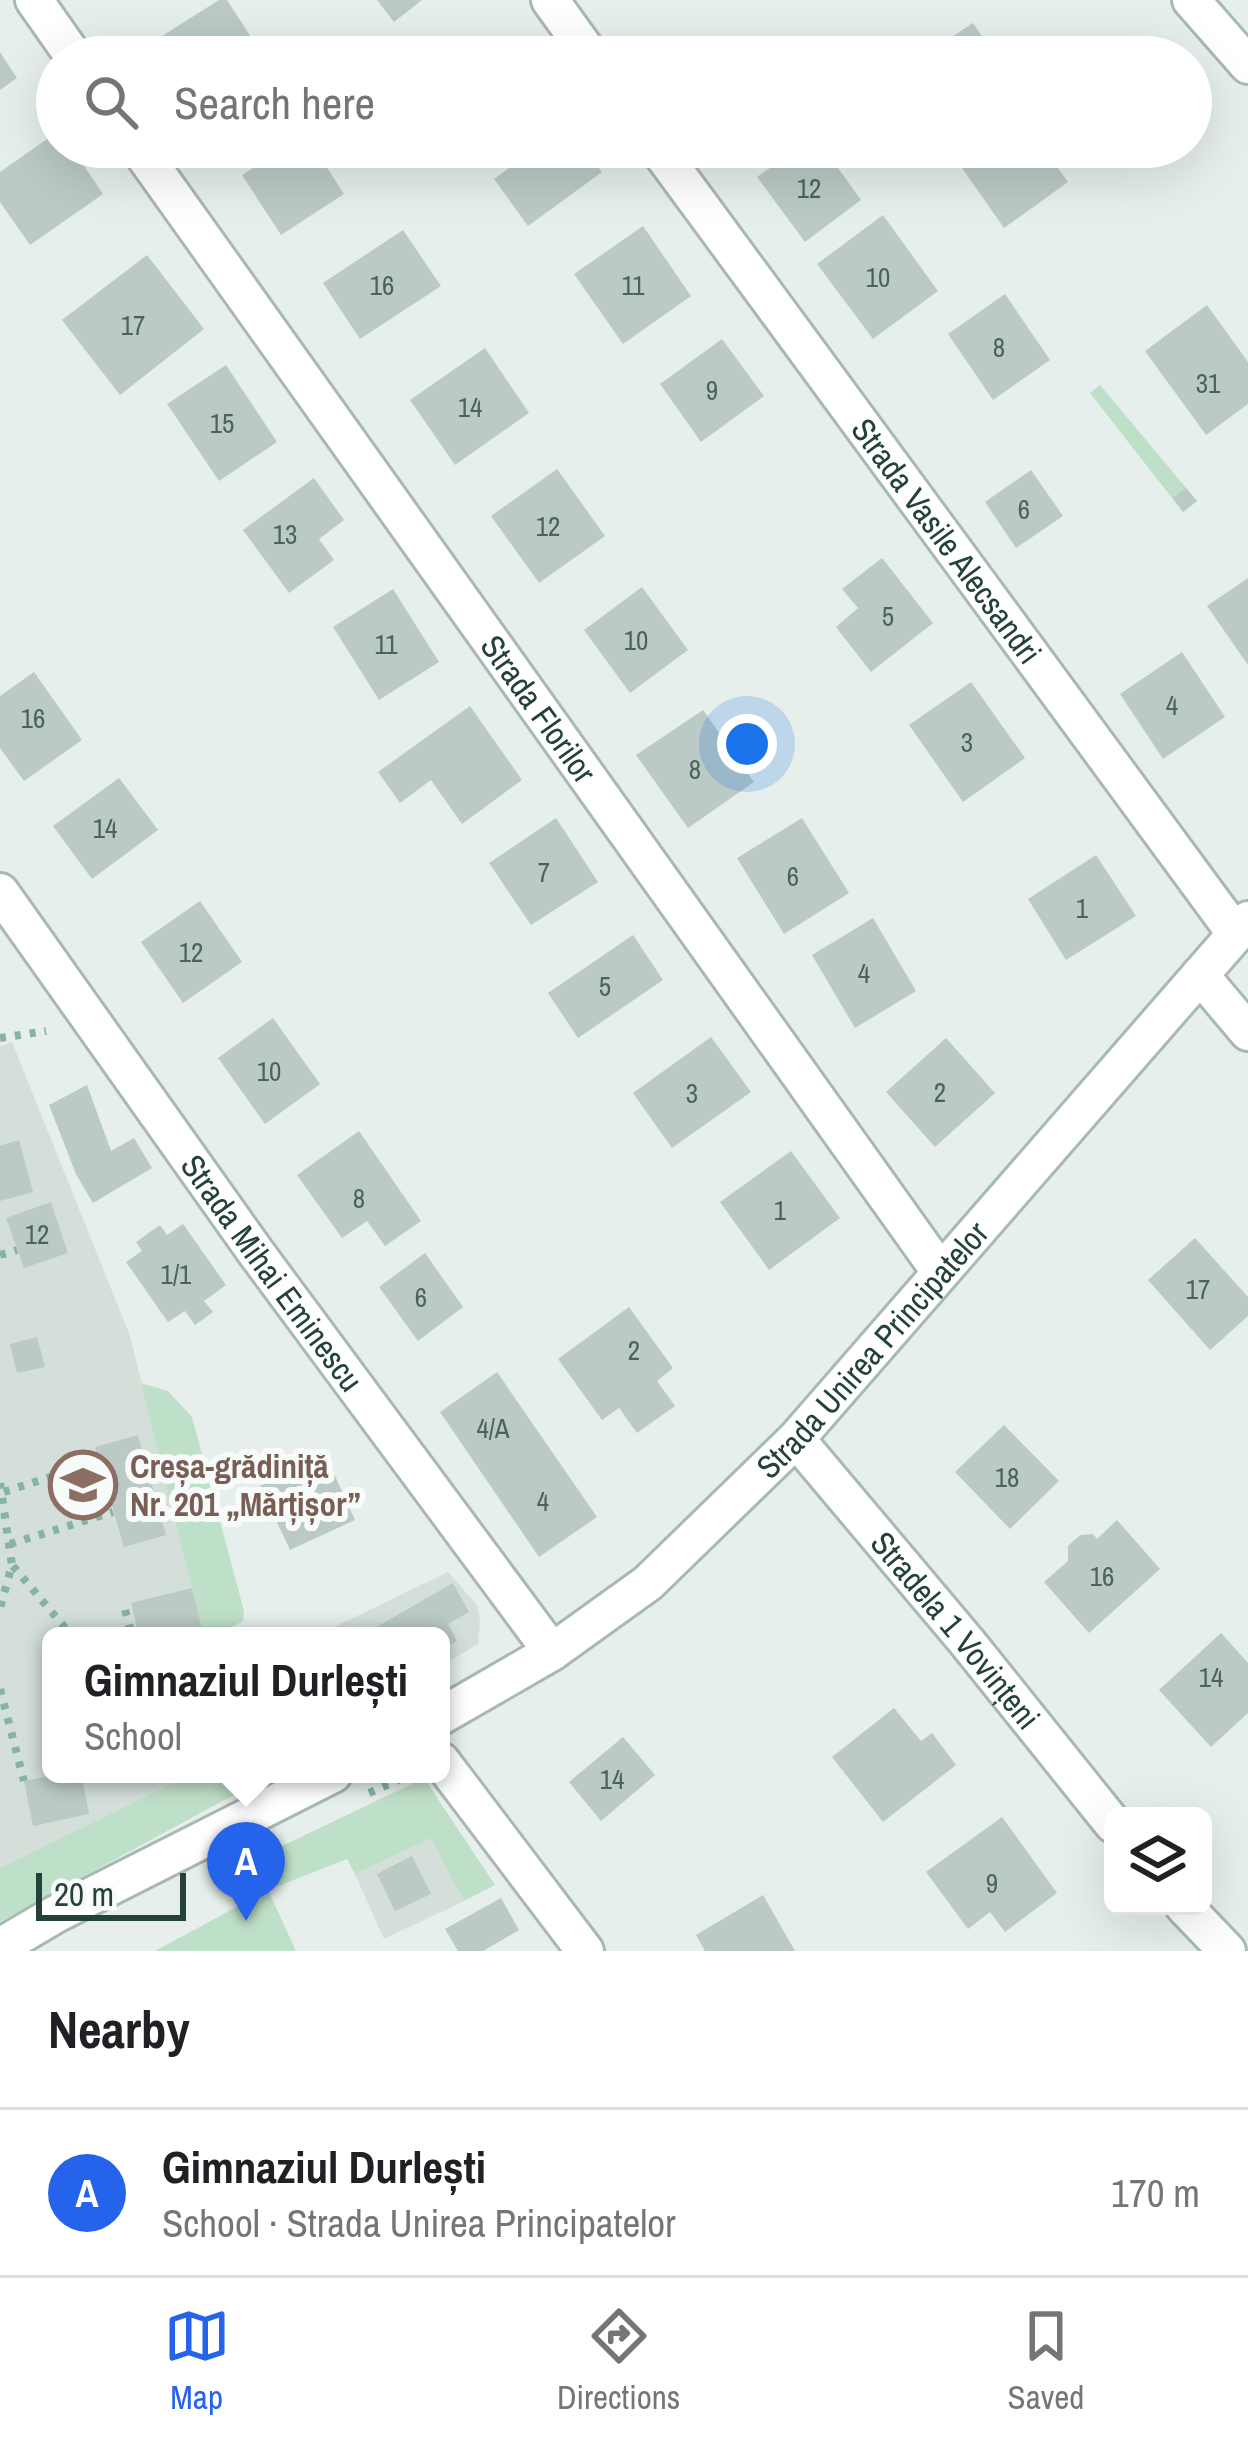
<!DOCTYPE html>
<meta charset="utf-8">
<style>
body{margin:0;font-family:"Archivo Narrow",sans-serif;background:#f6f6f6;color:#202124}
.controls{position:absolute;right:36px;bottom:36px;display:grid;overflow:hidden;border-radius:18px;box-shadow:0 12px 48px #0002}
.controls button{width:108px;height:108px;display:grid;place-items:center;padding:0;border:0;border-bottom:3px solid #e0e0e0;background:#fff;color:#202124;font:60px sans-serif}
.scale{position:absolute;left:36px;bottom:30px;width:150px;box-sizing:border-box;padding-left:12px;border:6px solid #24423a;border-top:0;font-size:33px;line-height:42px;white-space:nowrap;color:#24423a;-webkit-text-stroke:9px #f7fbf9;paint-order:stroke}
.you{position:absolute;left:747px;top:744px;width:42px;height:42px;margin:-30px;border:9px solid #fff;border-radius:50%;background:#1a73e8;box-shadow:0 0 0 18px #1a73e833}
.badge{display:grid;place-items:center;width:78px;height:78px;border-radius:50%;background:#2563eb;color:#fff;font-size:39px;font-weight:700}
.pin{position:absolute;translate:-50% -99px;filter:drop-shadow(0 3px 6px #0008)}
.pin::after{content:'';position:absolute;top:63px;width:42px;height:36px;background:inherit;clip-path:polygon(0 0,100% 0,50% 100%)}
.popup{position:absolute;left:42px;top:1627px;width:408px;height:156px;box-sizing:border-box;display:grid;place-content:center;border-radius:18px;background:#fff;filter:drop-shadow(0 3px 9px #0005);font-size:39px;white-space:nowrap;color:#757577}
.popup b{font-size:45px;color:#202124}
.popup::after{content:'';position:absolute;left:50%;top:100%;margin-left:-24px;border:24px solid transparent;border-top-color:#fff}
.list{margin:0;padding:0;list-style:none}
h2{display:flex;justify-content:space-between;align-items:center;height:156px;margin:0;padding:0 48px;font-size:51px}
h2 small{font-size:39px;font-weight:400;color:#757577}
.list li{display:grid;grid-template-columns:78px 1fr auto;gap:36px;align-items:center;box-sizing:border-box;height:168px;padding:0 48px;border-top:3px solid #e0e0e0}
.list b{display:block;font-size:45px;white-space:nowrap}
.list p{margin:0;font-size:39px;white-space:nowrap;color:#757577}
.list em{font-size:39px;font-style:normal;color:#757577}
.icon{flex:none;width:66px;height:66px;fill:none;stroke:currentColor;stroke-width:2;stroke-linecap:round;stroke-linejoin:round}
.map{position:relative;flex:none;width:1248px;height:1951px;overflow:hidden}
.search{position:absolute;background:#fff;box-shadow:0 12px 48px #0002;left:36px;right:36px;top:36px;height:132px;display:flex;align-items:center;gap:30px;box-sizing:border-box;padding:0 42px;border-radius:66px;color:#757577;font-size:45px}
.sheet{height:324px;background:#fff}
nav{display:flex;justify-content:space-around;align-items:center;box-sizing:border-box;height:168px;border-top:3px solid #e0e0e0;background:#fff;font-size:33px;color:#757577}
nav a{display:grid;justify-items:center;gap:6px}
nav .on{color:#2563eb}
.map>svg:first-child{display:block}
.built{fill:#d4dfda}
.green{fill:#bfe0c8}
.building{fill:#bbcac4}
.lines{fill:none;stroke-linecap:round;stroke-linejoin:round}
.minor-casing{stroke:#a8b8b2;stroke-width:42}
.path{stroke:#86b3a5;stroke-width:8;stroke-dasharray:6 9;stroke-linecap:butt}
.minor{stroke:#fff;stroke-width:36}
.labels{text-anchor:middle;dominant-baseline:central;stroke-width:12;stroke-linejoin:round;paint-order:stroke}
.number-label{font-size:27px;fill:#4a645c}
.street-label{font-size:33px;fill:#24423a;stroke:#f7fbf9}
.education-label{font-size:33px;font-weight:bold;fill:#785e54;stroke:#f7fbf9;text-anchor:start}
</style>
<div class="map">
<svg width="1248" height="1951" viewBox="0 0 1248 1951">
<rect width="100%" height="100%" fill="#e6efeb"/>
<g class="built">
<path d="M 12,1042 L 130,1336 L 204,1636 L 51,1636 L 51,1774 L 191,1774 L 0,1868 L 0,1046 Z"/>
<path d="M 448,1572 L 477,1605 L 480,1620 L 478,1644 L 441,1666 L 441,1636 L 316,1636 Z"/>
<path d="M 432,1837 L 464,1901 L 384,1939 L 355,1874 Z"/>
</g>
<g class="green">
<path d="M 1100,385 L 1197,501 L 1183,512 L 1090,393 Z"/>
<path d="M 141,1383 L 168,1391 L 192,1417 L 244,1611 L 243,1621 L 214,1636 L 204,1636 Z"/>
<path d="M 191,1774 L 247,1774 L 250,1786 L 0,1922 L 0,1868 Z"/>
<path d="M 424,1778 L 495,1885 L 464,1901 L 431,1838 L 355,1874 L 347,1859 L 268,1890 L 296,1951 L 155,1951 L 266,1891 L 251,1861 Z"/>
</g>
<g class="building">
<path d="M 219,0 L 227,0 L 264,57 L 171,57 L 159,38 Z"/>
<path d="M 377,0 L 422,0 L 394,22 Z"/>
<path d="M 973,23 L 996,57 L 922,57 Z"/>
<path d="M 0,52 L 17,78 L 0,90 Z"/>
<path d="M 57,132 L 57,147 L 71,147 L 103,194 L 30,245 L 0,202 L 0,172 Z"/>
<path d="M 286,147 L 314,147 L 344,194 L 281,235 L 242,175 Z"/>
<path d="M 538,147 L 583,147 L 602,172 L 528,226 L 494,179 Z"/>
<path d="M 799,147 L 823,147 L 861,200 L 805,242 L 757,177 Z"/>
<path d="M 992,147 L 1043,147 L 1068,182 L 1004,228 L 962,168 Z"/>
<path d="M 883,215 L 938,291 L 873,339 L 817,264 Z"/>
<path d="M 643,226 L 691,296 L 623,344 L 574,274 Z"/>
<path d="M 403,230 L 441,286 L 360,339 L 323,283 Z"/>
<path d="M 147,255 L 204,329 L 120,395 L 62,320 Z"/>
<path d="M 1005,294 L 1050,360 L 993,400 L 948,334 Z"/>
<path d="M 1207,305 L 1248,362 L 1248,404 L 1206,435 L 1145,351 Z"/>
<path d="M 722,339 L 764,396 L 701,442 L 660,384 Z"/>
<path d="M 485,348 L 529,413 L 455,465 L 410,400 Z"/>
<path d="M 226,365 L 277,442 L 219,481 L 167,404 Z"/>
<path d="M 557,469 L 605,536 L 539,583 L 491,516 Z"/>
<path d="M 1031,470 L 1063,516 L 1016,548 L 985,502 Z"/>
<path d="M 314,478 L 344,520 L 319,539 L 334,560 L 289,593 L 243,530 Z"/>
<path d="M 1186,488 L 1197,501 L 1183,512 L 1173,498 Z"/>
<path d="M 882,558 L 933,623 L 871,672 L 836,627 L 858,608 L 842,589 Z"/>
<path d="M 1248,578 L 1248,665 L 1207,606 Z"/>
<path d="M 642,587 L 688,650 L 630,693 L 584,630 Z"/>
<path d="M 393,589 L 439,662 L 379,700 L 333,627 Z"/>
<path d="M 1182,652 L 1225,717 L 1163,759 L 1120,694 Z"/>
<path d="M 34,672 L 82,740 L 24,781 L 0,748 L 0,696 Z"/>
<path d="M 971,682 L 1025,758 L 963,802 L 909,725 Z"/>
<path d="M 470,706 L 522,780 L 462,824 L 431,780 L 400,803 L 378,772 Z"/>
<path d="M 703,710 L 754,782 L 688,828 L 636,755 Z"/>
<path d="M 119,778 L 158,830 L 92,879 L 53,826 Z"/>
<path d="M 556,818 L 598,882 L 531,925 L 489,863 Z"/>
<path d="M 802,818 L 849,893 L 784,934 L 737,858 Z"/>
<path d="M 1096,855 L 1136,916 L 1066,960 L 1028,899 Z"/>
<path d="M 200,901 L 242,962 L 183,1003 L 141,942 Z"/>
<path d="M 873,918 L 916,991 L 855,1028 L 812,955 Z"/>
<path d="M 633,935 L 663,980 L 578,1038 L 548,993 Z"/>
<path d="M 273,1018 L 320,1084 L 265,1124 L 218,1058 Z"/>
<path d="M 711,1037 L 751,1092 L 672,1148 L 633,1093 Z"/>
<path d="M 946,1038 L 995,1093 L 935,1147 L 886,1092 Z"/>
<path d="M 87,1085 L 111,1151 L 134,1138 L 152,1168 L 93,1203 L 76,1174 L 49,1105 Z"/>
<path d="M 359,1131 L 421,1221 L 385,1246 L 367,1221 L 342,1238 L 297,1175 Z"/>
<path d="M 19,1140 L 33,1192 L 0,1201 L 0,1146 Z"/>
<path d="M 791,1151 L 840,1218 L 769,1270 L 720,1202 Z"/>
<path d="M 51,1202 L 68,1253 L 24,1268 L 6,1218 Z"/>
<path d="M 183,1224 L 226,1285 L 204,1301 L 213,1312 L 195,1325 L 185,1311 L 168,1322 L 126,1262 L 142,1251 L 136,1242 L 160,1225 L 167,1235 Z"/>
<path d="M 1195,1238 L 1248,1297 L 1248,1316 L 1210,1350 L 1148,1280 Z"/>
<path d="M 425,1253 L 463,1307 L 418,1341 L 379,1287 Z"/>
<path d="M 629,1307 L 673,1368 L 657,1381 L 675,1406 L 637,1433 L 619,1408 L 602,1420 L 558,1359 Z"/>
<path d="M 37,1337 L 45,1367 L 17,1373 L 10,1344 Z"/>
<path d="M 497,1372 L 597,1517 L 539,1557 L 440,1412 Z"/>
<path d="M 1004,1425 L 1059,1481 L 1010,1529 L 955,1472 Z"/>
<path d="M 138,1435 L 166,1535 L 124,1547 L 95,1447 Z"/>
<path d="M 326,1456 L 355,1520 L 290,1550 L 260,1486 Z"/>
<path d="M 1117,1520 L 1160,1569 L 1089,1633 L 1044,1582 L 1068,1561 L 1068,1546 L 1080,1535 L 1093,1534 L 1097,1539 Z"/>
<path d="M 453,1583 L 469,1612 L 448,1624 L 457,1641 L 441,1650 L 441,1636 L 361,1636 Z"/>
<path d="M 192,1588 L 204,1636 L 139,1636 L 131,1603 Z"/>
<path d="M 1221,1633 L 1248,1663 L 1248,1713 L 1211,1747 L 1159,1690 Z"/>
<path d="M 894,1708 L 921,1741 L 932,1733 L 956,1765 L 883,1822 L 832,1757 Z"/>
<path d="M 623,1737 L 655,1775 L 601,1821 L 569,1782 Z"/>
<path d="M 59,1774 L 81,1774 L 89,1814 L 33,1826 L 24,1781 Z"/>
<path d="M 1002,1817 L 1057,1893 L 1005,1932 L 990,1912 L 968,1929 L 926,1872 Z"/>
<path d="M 412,1856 L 431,1894 L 395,1911 L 377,1874 Z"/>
<path d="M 763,1895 L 795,1951 L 705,1951 L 696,1935 Z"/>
<path d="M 501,1898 L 519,1930 L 483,1951 L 458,1951 L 445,1929 Z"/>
</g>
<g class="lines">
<defs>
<g id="minor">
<path d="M 34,0 L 74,57"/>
<path d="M 550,0 L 591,57"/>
<path d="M 1191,0 L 1248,65"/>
<path id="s1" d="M 138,147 L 939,1270"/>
<path id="s2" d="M 657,147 L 1236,934"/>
<path id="s3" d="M 0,892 L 257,1254 L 552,1652"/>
<path d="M 1200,975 L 1248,1032"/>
<path id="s4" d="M 796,1439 L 967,1642 L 1113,1824"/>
<path id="s5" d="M 441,1716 L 552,1652 L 648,1583 L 796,1439 L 1248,920"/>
<path d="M 441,1761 L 585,1951"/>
<path d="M 1184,1906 L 1227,1951"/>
<path d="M 0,1947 L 56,1914 L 333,1774"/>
</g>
</defs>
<use href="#minor" class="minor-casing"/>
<g class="path">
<path d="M 0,1038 L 46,1031"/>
<path d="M 0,1255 L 17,1250"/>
<path d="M 0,1483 L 12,1565 L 0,1608"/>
<path d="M 4,1492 L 99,1461"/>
<path d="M 10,1544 L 113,1512"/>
<path d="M 13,1566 L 72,1636"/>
<path d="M 125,1610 L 132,1636"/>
<path d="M 0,1689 L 24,1781"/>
<path d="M 369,1793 L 405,1777"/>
</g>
<use href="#minor" class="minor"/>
</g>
<defs>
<symbol id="school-ring" viewBox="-11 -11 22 22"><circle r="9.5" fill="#f7fbf9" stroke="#8d6e63" stroke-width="1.5"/><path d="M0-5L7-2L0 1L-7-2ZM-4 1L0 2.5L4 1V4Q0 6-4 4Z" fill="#8d6e63"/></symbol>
</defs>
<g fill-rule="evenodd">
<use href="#school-ring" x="45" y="1447" width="76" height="76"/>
</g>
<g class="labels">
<g class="number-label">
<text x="809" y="188">12</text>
<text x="878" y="277">10</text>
<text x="382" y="285">16</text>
<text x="633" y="285">11</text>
<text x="133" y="325">17</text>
<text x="999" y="347">8</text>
<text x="1208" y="383">31</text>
<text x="712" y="390">9</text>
<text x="470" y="407">14</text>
<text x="222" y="423">15</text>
<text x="1024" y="509">6</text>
<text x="548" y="526">12</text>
<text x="285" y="534">13</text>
<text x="888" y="616">5</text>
<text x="636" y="640">10</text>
<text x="386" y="644">11</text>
<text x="1172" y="705">4</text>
<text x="33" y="718">16</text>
<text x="967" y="742">3</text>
<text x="695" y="769">8</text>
<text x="105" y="828">14</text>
<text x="544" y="872">7</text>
<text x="793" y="876">6</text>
<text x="1082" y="908">1</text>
<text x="191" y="952">12</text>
<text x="864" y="973">4</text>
<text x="605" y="986">5</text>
<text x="269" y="1071">10</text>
<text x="940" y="1092">2</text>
<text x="692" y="1093">3</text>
<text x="359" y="1198">8</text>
<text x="780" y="1210">1</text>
<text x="37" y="1234">12</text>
<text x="176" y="1274">1/1</text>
<text x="1198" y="1289">17</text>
<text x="421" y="1297">6</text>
<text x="634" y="1350">2</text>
<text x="493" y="1428">4/A</text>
<text x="1007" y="1477">18</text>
<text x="543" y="1501">4</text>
<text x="1102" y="1576">16</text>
<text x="1211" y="1677">14</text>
<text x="612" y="1779">14</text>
<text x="992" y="1883">9</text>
</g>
<g class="street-label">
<text stroke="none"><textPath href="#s2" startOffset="489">Strada Vasile Alecsandri</textPath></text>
<text stroke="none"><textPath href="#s1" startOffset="690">Strada Florilor</textPath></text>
<text stroke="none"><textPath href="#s3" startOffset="468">Strada Mihai Eminescu</textPath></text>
<text stroke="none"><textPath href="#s5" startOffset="570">Strada Unirea Principatelor</textPath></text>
<text stroke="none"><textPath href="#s4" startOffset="249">Stradela 1 Vovințeni</textPath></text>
</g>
<g class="education-label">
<text x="130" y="1466">Creșa-grădiniță<tspan x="130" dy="38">Nr. 201 „Mărțișor”</tspan></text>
</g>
</g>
</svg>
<div class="controls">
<button><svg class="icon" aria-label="layers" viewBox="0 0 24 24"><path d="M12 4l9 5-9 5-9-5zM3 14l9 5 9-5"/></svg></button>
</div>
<div class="scale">20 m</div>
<div class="you"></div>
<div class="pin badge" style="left:246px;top:1921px">A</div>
<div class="popup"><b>Gimnaziul Durlești</b>School</div>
<div class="search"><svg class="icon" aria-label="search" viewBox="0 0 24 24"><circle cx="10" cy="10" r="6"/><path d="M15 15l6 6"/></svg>Search here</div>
</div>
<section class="sheet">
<h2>Nearby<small></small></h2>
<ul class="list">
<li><span class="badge">A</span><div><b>Gimnaziul Durlești</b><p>School · Strada Unirea Principatelor</p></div><em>170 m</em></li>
</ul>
</section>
<nav>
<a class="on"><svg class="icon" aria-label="map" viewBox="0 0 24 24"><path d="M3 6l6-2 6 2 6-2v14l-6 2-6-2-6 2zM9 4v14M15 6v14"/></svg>Map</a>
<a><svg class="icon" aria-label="directions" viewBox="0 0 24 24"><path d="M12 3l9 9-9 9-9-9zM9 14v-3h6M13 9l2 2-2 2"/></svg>Directions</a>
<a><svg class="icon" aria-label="saved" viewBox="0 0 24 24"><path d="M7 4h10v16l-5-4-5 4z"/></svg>Saved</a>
</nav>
